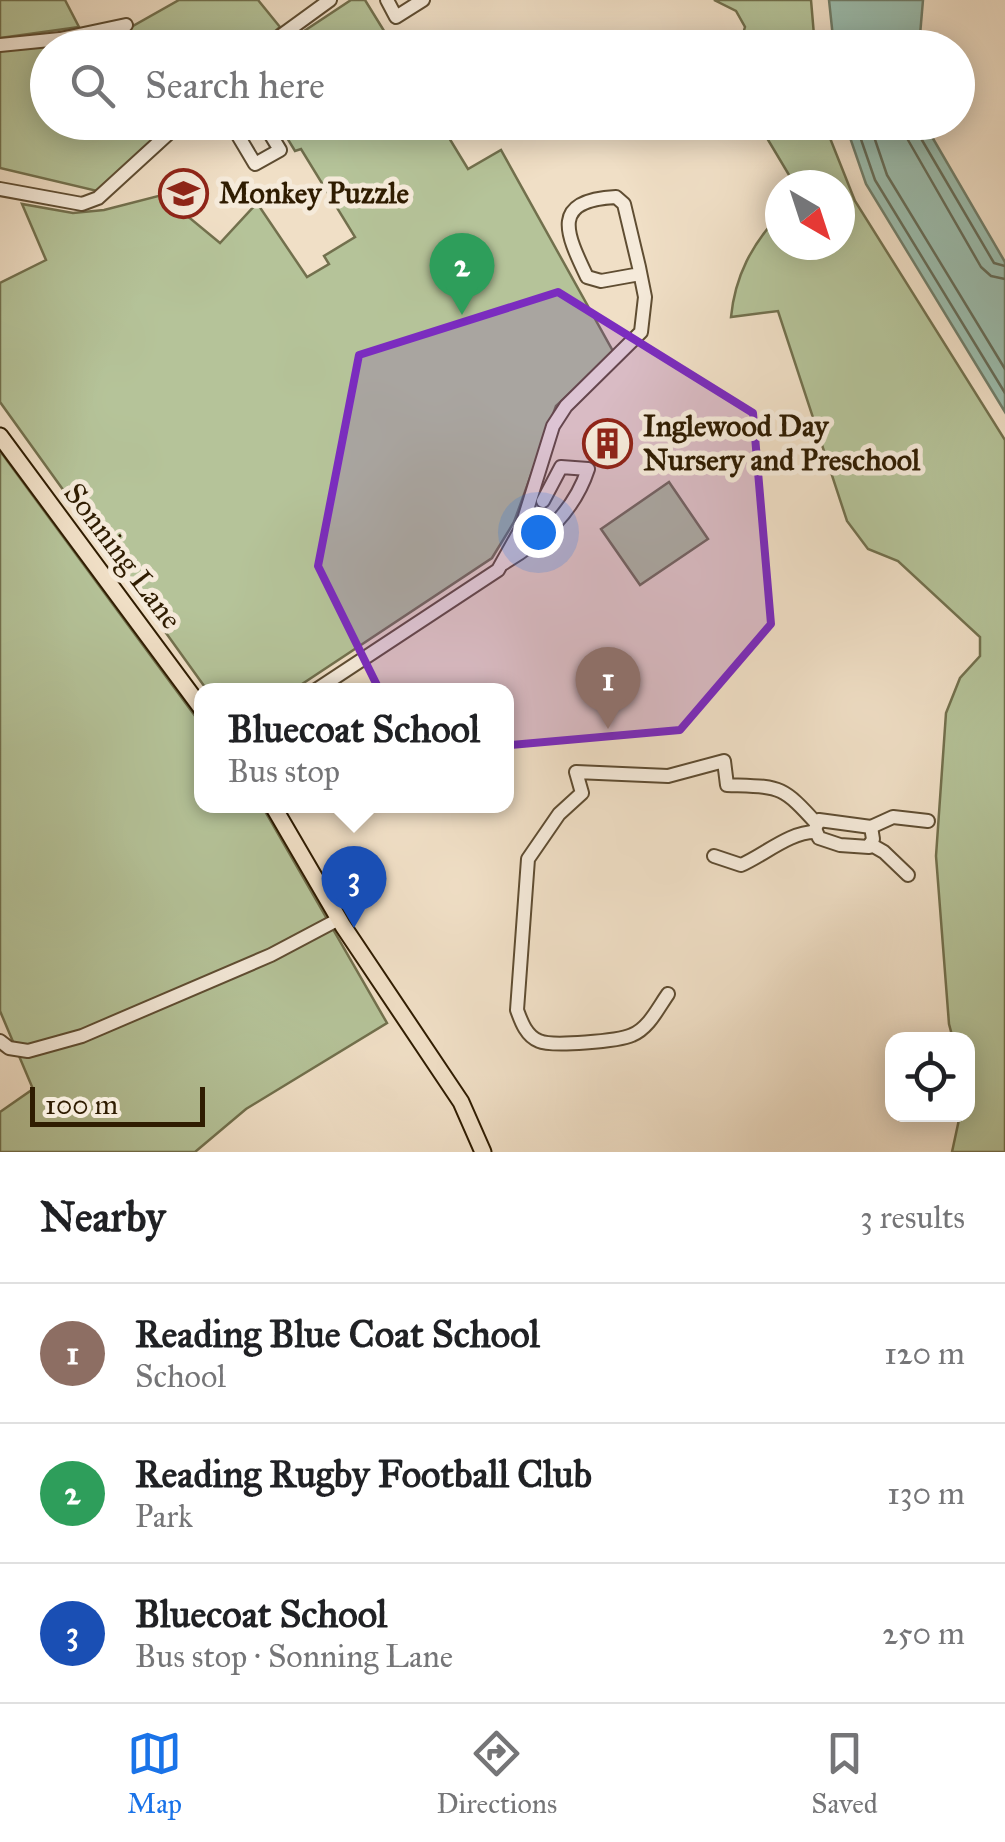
<!DOCTYPE html>
<meta charset="utf-8">
<style>
body{margin:0;font-family:"IM FELL Great Primer",serif;background:#f2f2f2;color:#202124}
.controls{position:absolute;right:30px;bottom:30px;display:grid;overflow:hidden;border-radius:20px;box-shadow:0 5px 25px #0003}
.controls button{width:90px;height:90px;display:grid;place-items:center;padding:0;border:0;border-bottom:2px solid #e0e0e0;background:#fff;color:#202124;font:50px sans-serif}
.compass{position:absolute;left:765px;top:170px;width:90px;height:90px;border-radius:50%;background:#fff;box-shadow:0 5px 25px #0003;rotate:141deg}
.scale{position:absolute;left:30px;bottom:25px;width:175px;box-sizing:border-box;padding-left:10px;border:5px solid #2f1c01;border-top:0;font-size:28px;line-height:35px;white-space:nowrap;color:#2f1c01;-webkit-text-stroke:8px #f5eada;paint-order:stroke}
.you{position:absolute;left:538px;top:532px;width:35px;height:35px;margin:-25px;border:8px solid #fff;border-radius:50%;background:#1a73e8;box-shadow:0 0 0 15px #1a73e833}
.badge{display:grid;place-items:center;width:65px;height:65px;border-radius:50%;background:#1a73e8;color:#fff;font-size:32px;font-weight:700}
.pin{position:absolute;translate:-50% -82px;filter:drop-shadow(0 2px 5px #0008)}
.pin::after{content:'';position:absolute;top:52px;width:35px;height:30px;background:inherit;clip-path:polygon(0 0,100% 0,50% 100%)}
.popup{position:absolute;left:194px;top:683px;width:320px;height:130px;box-sizing:border-box;display:grid;place-content:center;border-radius:20px;background:#fff;filter:drop-shadow(0 2px 8px #0005);font-size:32px;white-space:nowrap;color:#757577}
.popup b{font-size:38px;color:#202124}
.popup::after{content:'';position:absolute;left:50%;top:100%;margin-left:-20px;border:20px solid transparent;border-top-color:#fff}
.list{margin:0;padding:0;list-style:none}
h2{display:flex;justify-content:space-between;align-items:center;height:130px;margin:0;padding:0 40px;font-size:42px}
h2 small{font-size:32px;font-weight:400;color:#757577}
.list li{display:grid;grid-template-columns:65px 1fr auto;gap:30px;align-items:center;box-sizing:border-box;height:140px;padding:0 40px;border-top:2px solid #e0e0e0}
.list b{display:block;font-size:38px;white-space:nowrap}
.list p{margin:0;font-size:32px;white-space:nowrap;color:#757577}
.list em{font-size:32px;font-style:normal;color:#757577}
.icon{flex:none;width:55px;height:55px;fill:none;stroke:currentColor;stroke-width:2;stroke-linecap:round;stroke-linejoin:round}
.map{position:relative;flex:none;width:1005px;height:1152px;overflow:hidden}
.search{position:absolute;background:#fff;box-shadow:0 5px 25px #0003;left:30px;right:30px;top:30px;height:110px;display:flex;align-items:center;gap:25px;box-sizing:border-box;padding:0 35px;border-radius:55px;color:#757577;font-size:38px}
.sheet{height:550px;background:#fff}
nav{display:flex;justify-content:space-around;align-items:center;box-sizing:border-box;height:140px;border-top:2px solid #e0e0e0;background:#fff;font-size:28px;color:#757577}
nav a{display:grid;justify-items:center;gap:5px}
nav .on{color:#1a73e8}
.map>svg:first-child{display:block}
.green{fill:#b5c399;stroke:#72704d;stroke-width:2.5}
.water{fill:#9bbdae;stroke:#707d69;stroke-width:2.5}
.lines{fill:none;stroke-linecap:round;stroke-linejoin:round}
.shore{stroke:#656c58;stroke-width:2.5}
.minor-casing{stroke:#5f4d32;stroke-width:16}
.major-casing{stroke:#2f1c01;stroke-width:19}
.minor{stroke:#f5eada;stroke-width:12}
.major{stroke:#f0dfc6;stroke-width:15}
.marked{fill:#7b2cbf;fill-opacity:0.2;stroke:#7b2cbf;stroke-width:8;stroke-linejoin:round}
.labels{text-anchor:middle;dominant-baseline:central;stroke-width:10;stroke-linejoin:round;paint-order:stroke}
.poi-label{font-size:30px;font-weight:bold;fill:#2f1c01;stroke:#f5eada;text-anchor:start}
.street-label{font-size:30px;fill:#2f1c01;stroke:#f5eada}
</style>
<div class="map">
<svg width="1005" height="1152" viewBox="0 0 1005 1152">
<rect width="100%" height="100%" fill="#f0dfc6"/>
<filter id="stains"><feTurbulence type="fractalNoise" baseFrequency=".002" numOctaves="4"/><feColorMatrix values="0 0 0 0 .2 0 0 0 0 .09 0 0 0 0 .02 0 0 0 .5 -.17"/></filter>
<radialGradient id="worn" r=".72"><stop offset=".6" stop-color="#630" stop-opacity="0"/><stop offset="1" stop-color="#630" stop-opacity=".3"/></radialGradient>
<g class="green">
<path d="M 0,0 L 65,0 L 79,27 L 0,38 Z"/>
<path d="M 179,0 L 258,0 L 280,27 L 257,47 L 48,48 L 48,122 L 173,123 L 97,191 L 0,168 L 0,51 L 131,27 Z"/>
<path d="M 351,0 L 365,0 L 394,47 L 280,47 Z"/>
<path d="M 714,0 L 811,0 L 815,47 L 739,47 L 745,27 L 736,11 Z"/>
<path d="M 278,123 L 440,123 L 468,169 L 501,150 L 614,353 L 556,406 L 514,522 L 492,558 L 293,690 L 207,690 L 0,402 L 0,283 L 46,260 L 22,204 L 73,213 L 104,210 L 162,195 L 220,243 L 257,203 L 307,277 L 329,264 L 324,256 L 355,237 L 301,149 L 295,151 Z"/>
<path d="M 758,123 L 824,123 L 855,201 L 1005,440 L 1005,1152 L 952,1152 L 960,1115 L 968,1114 L 968,1040 L 953,1039 L 949,1024 L 936,856 L 946,713 L 960,678 L 980,656 L 980,637 L 898,561 L 868,549 L 847,521 L 778,311 L 731,317 C 735,276 752,244 780,214 L 780,245 L 840,245 L 840,185 L 795,185 Z"/>
<path d="M 0,451 L 201,724 L 202,806 L 262,806 L 387,1023 L 246,1109 L 195,1152 L 0,1152 L 0,1112 L 33,1089 L 0,1011 Z"/>
<path d="M 669,482 L 708,539 L 640,585 L 601,529 Z"/>
</g>
<g class="water">
<path d="M 829,0 L 923,0 L 919,47 L 834,47 Z"/>
<path d="M 845,123 L 927,123 L 928,130 L 1005,262 L 1005,412 L 866,184 Z"/>
</g>
<g class="lines">
<g class="shore">
<path d="M 855,122 L 875,180 L 1005,393"/>
<path d="M 869,122 L 887,175 L 1005,369"/>
<path d="M 905,122 L 908,140 L 981,267 L 991,276 L 1005,279"/>
<path d="M 918,122 L 919,135 L 994,263 L 1005,266"/>
</g>
<defs>
<g id="minor">
<path d="M 387,0 L 396,17 L 423,0"/>
<path d="M 0,45 L 60,39 L 126,25"/>
<path d="M 264,48 L 330,0"/>
<path d="M 230,122 L 255,164 L 280,150 L 263,122"/>
<path d="M 0,189 L 82,204 L 98,198 L 181,122"/>
<path d="M 504,563 C 542,540 574,512 588,469 L 561,467 L 543,501"/>
<path d="M 316,690 L 498,570 L 521,529 L 553,426 L 566,406 L 641,332 L 645,297 L 639,267 L 624,204 L 616,197 C 550,200 566,233 587,277 L 601,281 L 640,274"/>
<path d="M 819,820 L 871,827 L 873,839 L 869,847 L 840,845 L 819,838 L 815,829 Z"/>
<path d="M 871,827 L 893,817 L 928,821"/>
<path d="M 870,844 L 884,852 L 908,875"/>
<path d="M 714,856 L 741,865 C 764,855 791,831 816,832"/>
<path d="M 668,994 C 658,1008 649,1028 632,1035 C 619,1041 552,1047 539,1041 C 526,1036 521,1021 517,1010 L 528,859 L 559,814 L 582,793 L 576,772 L 668,776 L 724,761 L 727,785 C 780,787 781,784 817,824"/>
<path d="M 0,1041 L 9,1048 L 28,1051 L 82,1036 L 271,955 L 339,919"/>
</g>
<g id="major">
<path d="M 0,436 L 202,709"/>
<path d="M 273,806 L 343,926 L 461,1102 L 483,1152"/>
</g>
</defs>
<use href="#minor" class="minor-casing"/>
<use href="#major" class="major-casing"/>
<use href="#minor" class="minor"/>
<use href="#major" class="major"/>
</g>
<path class="marked" d="M 558,292 L 753,413 L 771,624 L 680,730 L 411,754 L 318,566 L 359,355 Z"/>
<defs>
<symbol id="school-ring" viewBox="-11 -11 22 22"><circle r="9.5" fill="#f5eada" stroke="#8f2418" stroke-width="1.5"/><path d="M0-5L7-2L0 1L-7-2ZM-4 1L0 2.5L4 1V4Q0 6-4 4Z" fill="#8f2418"/></symbol>
<symbol id="building-ring" viewBox="-11 -11 22 22"><circle r="9.5" fill="#f5eada" stroke="#8f2418" stroke-width="1.5"/><path d="M-4-6H4V6H1V3H-1V6H-4ZM-2.5-4.3h1.7v1.8h-1.7ZM.8-4.3h1.7v1.8H.8ZM-2.5-1h1.7V.8h-1.7ZM.8-1h1.7V.8H.8Z" fill="#8f2418"/></symbol>
</defs>
<g fill-rule="evenodd">
<use href="#school-ring" x="156" y="166" width="55" height="55"/>
<use href="#building-ring" x="580" y="416" width="55" height="55"/>
</g>
<g class="labels">
<g class="poi-label">
<text x="219" y="193">Monkey Puzzle</text>
<text x="643" y="426">Inglewood Day<tspan x="643" dy="34">Nursery and Preschool</tspan></text>
</g>
<g class="street-label">
<text transform="translate(123 556) rotate(53)">Sonning Lane</text>
</g>
</g>
<rect width="100%" height="100%" filter="url(#stains)"/>
<rect width="100%" height="100%" fill="url(#worn)"/>
</svg>
<div class="controls">
<button><svg class="icon" aria-label="locate" viewBox="0 0 24 24"><circle cx="12" cy="12" r="6"/><path d="M12 2v4M12 18v4M2 12h4M18 12h4"/></svg></button>
</div>
<svg class="compass" viewBox="-18 -18 36 36"><path d="M0-13l5 13h-10z" fill="#e53935"/><path d="M0 13l5-13h-10z" fill="#757577"/></svg>
<div class="scale">100 m</div>
<div class="you"></div>
<div class="pin badge" style="left:608px;top:729px;background:#8d6e63">1</div>
<div class="pin badge" style="left:462px;top:315px;background:#2e9e5b">2</div>
<div class="pin badge" style="left:354px;top:928px;background:#1a4fb4">3</div>
<div class="popup"><b>Bluecoat School</b>Bus stop</div>
<div class="search"><svg class="icon" aria-label="search" viewBox="0 0 24 24"><circle cx="10" cy="10" r="6"/><path d="M15 15l6 6"/></svg>Search here</div>
</div>
<section class="sheet">
<h2>Nearby<small>3 results</small></h2>
<ul class="list">
<li><span class="badge" style="background:#8d6e63">1</span><div><b>Reading Blue Coat School</b><p>School</p></div><em>120 m</em></li>
<li><span class="badge" style="background:#2e9e5b">2</span><div><b>Reading Rugby Football Club</b><p>Park</p></div><em>130 m</em></li>
<li><span class="badge" style="background:#1a4fb4">3</span><div><b>Bluecoat School</b><p>Bus stop · Sonning Lane</p></div><em>250 m</em></li>
</ul>
</section>
<nav>
<a class="on"><svg class="icon" aria-label="map" viewBox="0 0 24 24"><path d="M3 6l6-2 6 2 6-2v14l-6 2-6-2-6 2zM9 4v14M15 6v14"/></svg>Map</a>
<a><svg class="icon" aria-label="directions" viewBox="0 0 24 24"><path d="M12 3l9 9-9 9-9-9zM9 14v-3h6M13 9l2 2-2 2"/></svg>Directions</a>
<a><svg class="icon" aria-label="saved" viewBox="0 0 24 24"><path d="M7 4h10v16l-5-4-5 4z"/></svg>Saved</a>
</nav>
